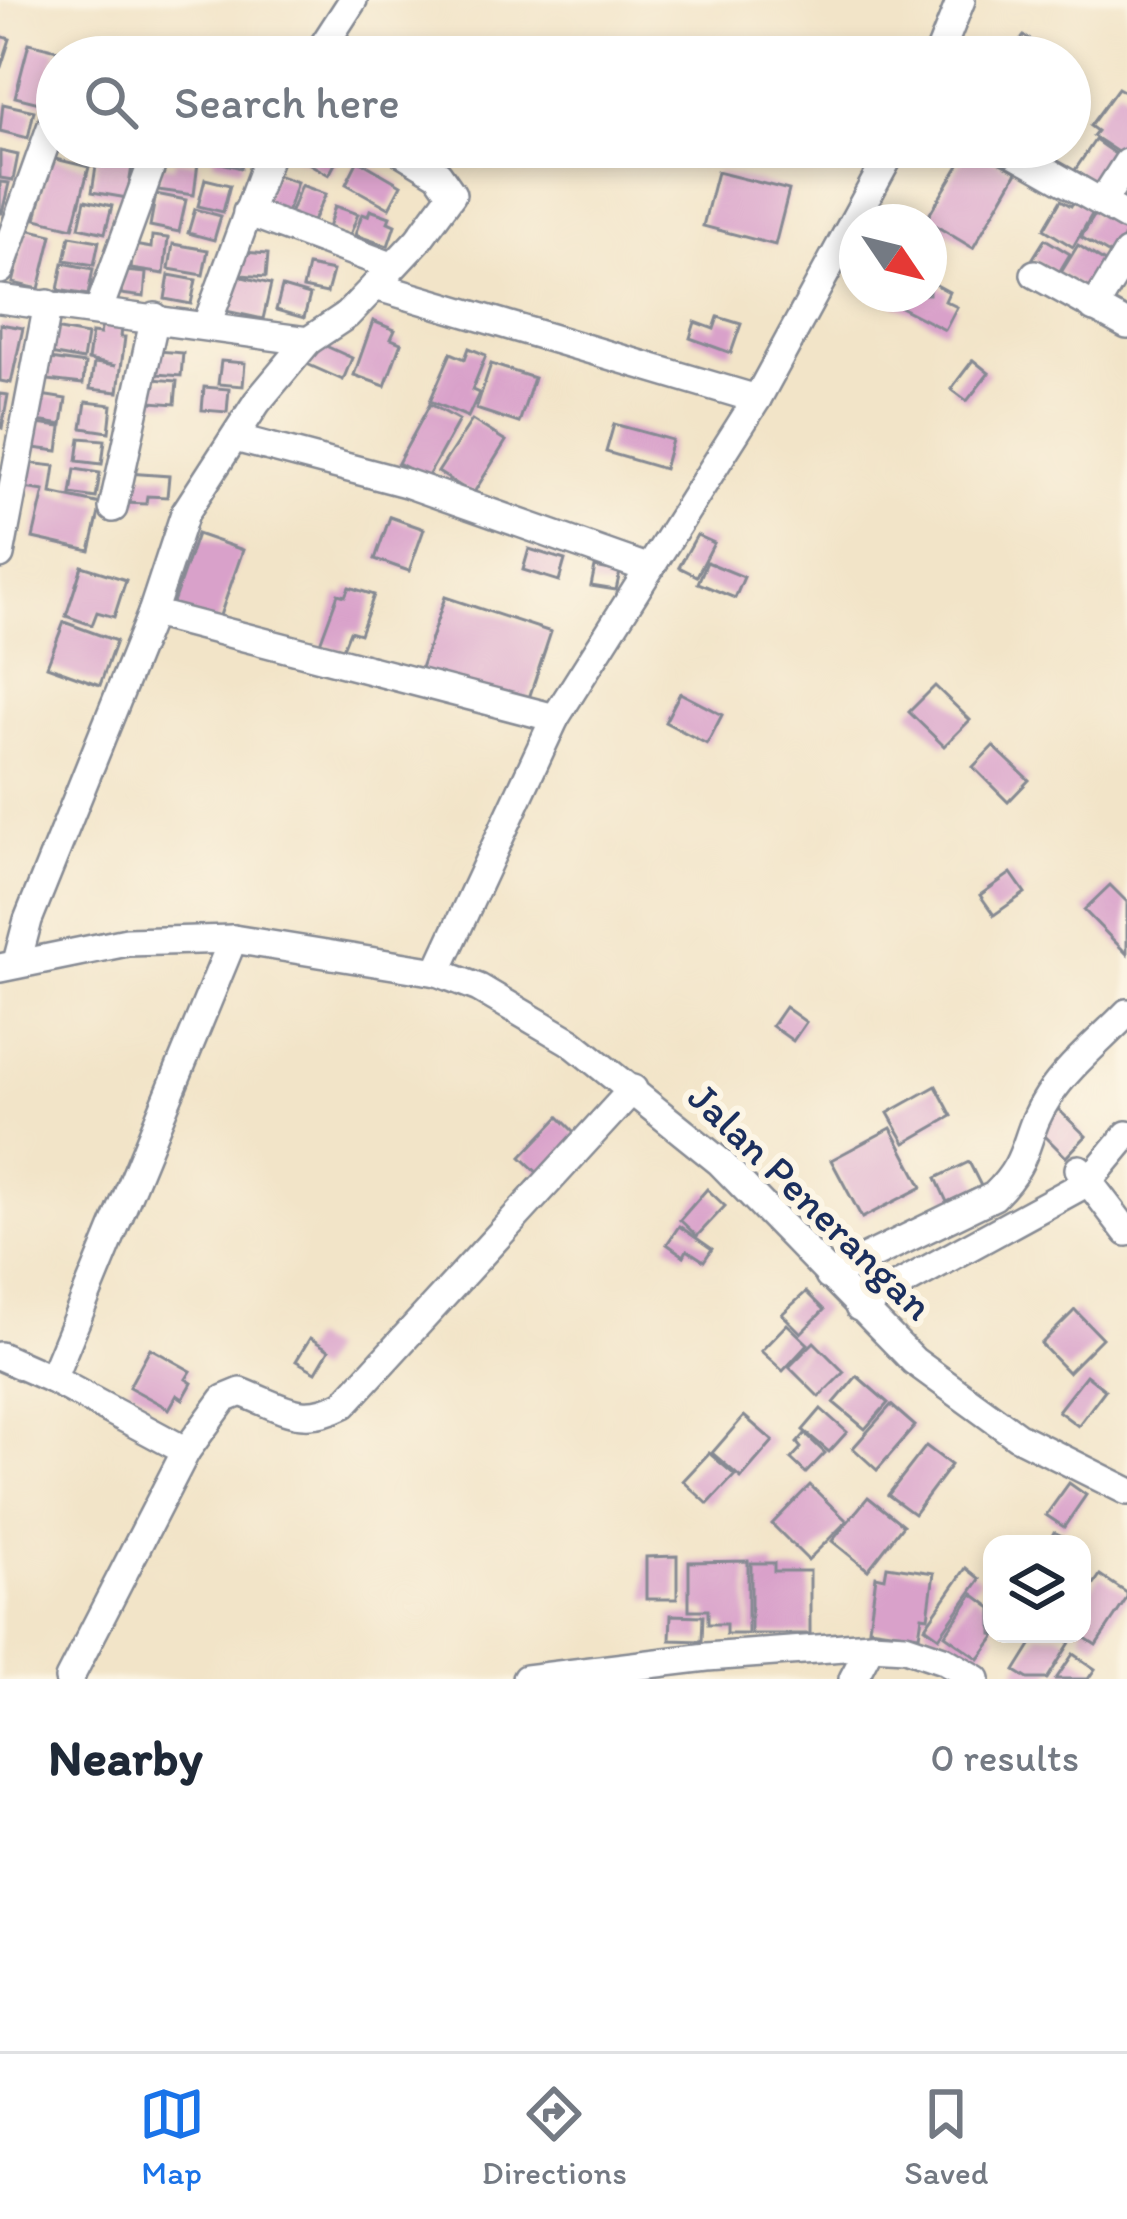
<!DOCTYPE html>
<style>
body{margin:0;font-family:Itim,sans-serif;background:#f6f6f7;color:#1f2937}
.controls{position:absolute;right:36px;bottom:36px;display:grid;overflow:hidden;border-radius:24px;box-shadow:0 6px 18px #0003}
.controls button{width:108px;height:108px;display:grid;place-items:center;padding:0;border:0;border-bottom:3px solid #e0e1e3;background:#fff;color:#1f2937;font:60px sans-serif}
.compass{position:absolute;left:839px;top:204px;width:108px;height:108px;border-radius:50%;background:#fff;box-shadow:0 6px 18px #0003;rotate:125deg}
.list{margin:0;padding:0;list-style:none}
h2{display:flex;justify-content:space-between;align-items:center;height:156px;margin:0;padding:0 48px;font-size:51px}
h2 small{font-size:39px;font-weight:400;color:#747a83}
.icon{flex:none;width:66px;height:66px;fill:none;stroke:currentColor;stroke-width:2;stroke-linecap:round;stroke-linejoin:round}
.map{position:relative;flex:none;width:1127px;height:1679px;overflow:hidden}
.search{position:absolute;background:#fff;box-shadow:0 6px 18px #0003;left:36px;right:36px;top:36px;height:132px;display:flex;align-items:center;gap:30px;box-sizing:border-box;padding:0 42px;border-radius:66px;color:#747a83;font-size:45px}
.sheet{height:372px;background:#fff}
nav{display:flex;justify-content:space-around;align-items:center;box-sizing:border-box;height:168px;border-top:3px solid #e0e1e3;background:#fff;font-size:33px;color:#747a83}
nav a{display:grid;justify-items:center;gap:6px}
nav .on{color:#1a73e8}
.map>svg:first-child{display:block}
.building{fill:#d9a1ca}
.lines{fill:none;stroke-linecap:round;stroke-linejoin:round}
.minor-casing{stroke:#868a93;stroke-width:32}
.minor{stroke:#fff;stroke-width:27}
.labels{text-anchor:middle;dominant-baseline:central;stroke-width:12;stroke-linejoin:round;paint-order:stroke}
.street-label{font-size:42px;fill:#1b2f5e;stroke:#fcf5e5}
</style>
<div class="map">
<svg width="1127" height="1679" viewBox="0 0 1127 1679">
<rect width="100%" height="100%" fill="#fcf5e5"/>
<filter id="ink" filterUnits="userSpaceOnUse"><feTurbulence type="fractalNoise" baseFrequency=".00833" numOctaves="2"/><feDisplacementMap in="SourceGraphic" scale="24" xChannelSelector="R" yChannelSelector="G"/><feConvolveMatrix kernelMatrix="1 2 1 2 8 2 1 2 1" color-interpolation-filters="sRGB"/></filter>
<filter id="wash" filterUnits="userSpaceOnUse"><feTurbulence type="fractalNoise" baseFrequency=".004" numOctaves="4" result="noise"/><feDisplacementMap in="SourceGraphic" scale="48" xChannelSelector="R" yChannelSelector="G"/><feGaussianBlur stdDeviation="2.7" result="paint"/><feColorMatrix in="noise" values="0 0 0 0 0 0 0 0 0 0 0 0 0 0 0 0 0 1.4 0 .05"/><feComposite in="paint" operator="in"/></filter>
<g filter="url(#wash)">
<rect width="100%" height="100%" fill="#f2e4c8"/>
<g id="blocks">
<g class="building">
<path d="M 0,36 L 10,39 L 1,67 L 0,67 Z"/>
<path d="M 1024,36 L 1048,50 L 1044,57 L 1006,57 Z"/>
<path d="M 29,43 L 57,50 L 43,104 L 15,97 Z"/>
<path d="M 1118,88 L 1127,93 L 1127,148 L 1122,155 L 1093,136 L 1097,131 L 1090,126 Z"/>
<path d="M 3,104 L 34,111 L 28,138 L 0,131 Z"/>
<path d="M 1095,140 L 1121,158 L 1098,185 L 1075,170 Z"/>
<path d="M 99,147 L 135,147 L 127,198 L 92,192 Z"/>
<path d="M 217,147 L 246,147 L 241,168 L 213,161 Z"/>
<path d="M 285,147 L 311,147 L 305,161 L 283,152 Z"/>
<path d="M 317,147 L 332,147 L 341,152 L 329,175 L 308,163 Z"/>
<path d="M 970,147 L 1017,172 L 973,248 L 926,220 Z"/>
<path d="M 0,151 L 18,155 L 13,180 L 0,178 Z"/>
<path d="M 51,158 L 89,167 L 73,228 L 36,219 Z"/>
<path d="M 175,160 L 198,163 L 194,195 L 158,190 L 161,165 L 174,167 Z"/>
<path d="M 358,160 L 401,185 L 389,208 L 346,184 Z"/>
<path d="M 717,172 L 789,190 L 775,245 L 703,226 Z"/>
<path d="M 273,174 L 297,182 L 286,217 L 261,209 Z"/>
<path d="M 205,179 L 230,185 L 223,212 L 198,206 Z"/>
<path d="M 0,182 L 9,183 L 2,213 L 0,213 Z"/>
<path d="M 301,185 L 326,194 L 311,225 L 289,217 Z"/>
<path d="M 156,194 L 186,200 L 179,232 L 150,226 Z"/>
<path d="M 1075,199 L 1094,211 L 1073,247 L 1044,229 L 1061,200 L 1071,206 Z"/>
<path d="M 85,200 L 112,206 L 105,233 L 79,227 Z"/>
<path d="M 335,206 L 358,214 L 350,235 L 328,228 Z"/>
<path d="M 195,209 L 221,216 L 214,240 L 188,233 Z"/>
<path d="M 370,210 L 390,217 L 388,222 L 395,225 L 388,246 L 355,235 L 362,214 L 368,216 Z"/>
<path d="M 1096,213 L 1127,232 L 1113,256 L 1081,237 Z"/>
<path d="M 27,229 L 52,235 L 39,289 L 13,283 Z"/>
<path d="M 70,236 L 99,241 L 94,265 L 65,260 Z"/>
<path d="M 152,236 L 168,238 L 164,274 L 131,269 L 134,245 L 151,248 Z"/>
<path d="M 1045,239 L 1070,254 L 1058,274 L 1033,258 Z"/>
<path d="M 173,244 L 208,250 L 203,275 L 169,269 Z"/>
<path d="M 1078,245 L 1108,264 L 1090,292 L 1060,274 Z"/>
<path d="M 243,252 L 268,254 L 266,277 L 241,275 Z"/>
<path d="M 63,263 L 93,269 L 88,295 L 58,290 Z"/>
<path d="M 308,266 L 333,271 L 327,293 L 303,288 Z"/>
<path d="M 123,271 L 146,273 L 144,297 L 121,294 Z"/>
<path d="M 169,275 L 196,280 L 191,304 L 165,299 Z"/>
<path d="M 234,275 L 271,284 L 263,319 L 226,311 Z"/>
<path d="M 929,281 L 949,292 L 945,301 L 957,307 L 945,330 L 875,294 L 929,294 Z"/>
<path d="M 282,287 L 310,295 L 304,318 L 276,310 Z"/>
<path d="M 718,317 L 741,324 L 731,353 L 690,338 L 695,322 L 714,329 Z"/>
<path d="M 373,321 L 395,330 L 391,339 L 401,343 L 385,386 L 354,375 Z"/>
<path d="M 0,324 L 23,328 L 11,383 L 0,381 Z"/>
<path d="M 102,325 L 122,328 L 121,337 L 125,337 L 118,392 L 90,389 L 94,363 L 116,366 L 88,360 L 92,333 L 100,334 Z"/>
<path d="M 54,329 L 87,335 L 83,360 L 50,354 Z"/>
<path d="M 317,342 L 352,358 L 343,380 L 307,364 Z"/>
<path d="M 469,348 L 486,355 L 472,390 L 479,393 L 468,417 L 430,401 L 451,353 L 465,359 Z"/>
<path d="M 158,351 L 183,353 L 181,376 L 156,374 Z"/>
<path d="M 50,359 L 85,364 L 83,384 L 48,380 Z"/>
<path d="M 973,360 L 989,373 L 967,401 L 951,389 Z"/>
<path d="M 221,361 L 245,363 L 243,386 L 218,384 Z"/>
<path d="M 491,364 L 534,378 L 519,423 L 476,409 Z"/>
<path d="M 153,379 L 177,381 L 175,404 L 150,402 Z"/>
<path d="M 204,387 L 229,389 L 227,412 L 202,410 Z"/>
<path d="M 0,394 L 8,395 L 2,428 L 0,427 Z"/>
<path d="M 41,395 L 66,399 L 62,425 L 37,421 Z"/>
<path d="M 86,402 L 112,405 L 109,432 L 82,428 Z"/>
<path d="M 430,404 L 459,420 L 427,478 L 398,463 Z"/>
<path d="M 472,420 L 506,441 L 473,494 L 438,472 Z"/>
<path d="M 36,424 L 61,427 L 58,451 L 33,448 Z"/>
<path d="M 614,424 L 672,440 L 664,469 L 606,452 Z"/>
<path d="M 80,438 L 105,440 L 102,464 L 77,461 Z"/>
<path d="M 28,463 L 55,466 L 51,493 L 101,504 L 90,551 L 33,538 L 44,491 L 24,488 Z"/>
<path d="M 75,469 L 100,473 L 96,498 L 71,494 Z"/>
<path d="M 127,473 L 169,476 L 167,497 L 147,496 L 146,504 L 125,503 Z"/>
<path d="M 390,517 L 424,529 L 409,571 L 375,559 Z"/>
<path d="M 197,534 L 243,550 L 217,624 L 171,608 Z"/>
<path d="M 697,535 L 714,543 L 697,576 L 679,567 Z"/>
<path d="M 529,549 L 565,560 L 559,581 L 523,570 Z"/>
<path d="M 707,562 L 744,577 L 735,598 L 698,583 Z"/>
<path d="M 82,566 L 126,580 L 114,617 L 97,612 L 92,625 L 66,616 Z"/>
<path d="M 595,567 L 620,572 L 616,590 L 591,586 Z"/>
<path d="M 349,587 L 374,595 L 360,634 L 350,631 L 342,651 L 320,643 L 338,594 L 345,596 Z"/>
<path d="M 445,597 L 551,632 L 525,710 L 419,674 Z"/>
<path d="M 64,622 L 116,641 L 100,685 L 47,666 Z"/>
<path d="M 935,686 L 970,720 L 944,746 L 909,712 Z"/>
<path d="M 680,693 L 722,715 L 707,744 L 665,722 Z"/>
<path d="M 993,746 L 1029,780 L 1008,802 L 973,767 Z"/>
<path d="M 1011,873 L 1025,893 L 994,915 L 980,895 Z"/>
<path d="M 1110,885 L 1127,902 L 1127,954 L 1084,910 Z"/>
<path d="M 785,1007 L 806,1022 L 793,1041 L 772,1026 Z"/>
<path d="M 936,1086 L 952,1116 L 905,1143 L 888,1113 Z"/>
<path d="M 1058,1109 L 1086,1136 L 1066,1157 L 1039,1130 Z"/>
<path d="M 559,1117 L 579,1137 L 542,1177 L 521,1157 Z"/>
<path d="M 891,1128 L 922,1187 L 862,1218 L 831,1160 Z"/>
<path d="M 969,1162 L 981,1186 L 947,1202 L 936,1178 Z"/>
<path d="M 707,1189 L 725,1206 L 697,1236 L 680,1220 Z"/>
<path d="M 679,1226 L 712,1249 L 704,1261 L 687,1250 L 684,1256 L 667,1244 Z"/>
<path d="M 806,1292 L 824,1310 L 801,1333 L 782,1314 Z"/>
<path d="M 1075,1310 L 1102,1338 L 1068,1372 L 1041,1344 Z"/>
<path d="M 787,1324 L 808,1344 L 783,1371 L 761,1351 Z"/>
<path d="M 310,1338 L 329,1350 L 316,1372 L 296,1361 Z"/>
<path d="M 814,1342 L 844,1372 L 819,1397 L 789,1367 Z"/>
<path d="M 150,1348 L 191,1371 L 186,1379 L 192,1383 L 183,1399 L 177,1395 L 169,1409 L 129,1387 Z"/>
<path d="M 1086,1375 L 1105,1390 L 1078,1426 L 1058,1411 Z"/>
<path d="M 857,1376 L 888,1403 L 865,1429 L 834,1403 Z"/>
<path d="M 891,1405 L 915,1426 L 877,1470 L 853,1448 Z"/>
<path d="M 821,1409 L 847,1432 L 829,1452 L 803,1430 Z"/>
<path d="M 744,1416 L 773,1441 L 741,1478 L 712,1453 Z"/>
<path d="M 805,1434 L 825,1453 L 806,1473 L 791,1459 L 801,1448 L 797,1443 Z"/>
<path d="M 926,1446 L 951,1465 L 914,1514 L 888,1495 Z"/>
<path d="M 709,1453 L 735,1475 L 708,1504 L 683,1481 Z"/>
<path d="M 1069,1483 L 1086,1495 L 1064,1527 L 1046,1515 Z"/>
<path d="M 810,1485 L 847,1521 L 808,1560 L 772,1524 Z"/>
<path d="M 868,1497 L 903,1525 L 868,1570 L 832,1541 Z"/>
<path d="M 1054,1532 L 1073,1541 L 1071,1544 L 1048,1544 Z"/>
<path d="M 677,1556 L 677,1599 L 646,1599 L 646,1557 Z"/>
<path d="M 748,1561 L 748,1634 L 726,1634 L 726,1624 L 708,1624 L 708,1610 L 689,1610 L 689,1562 Z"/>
<path d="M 751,1563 L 774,1563 L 774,1571 L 810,1571 L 810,1634 L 751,1634 Z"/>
<path d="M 887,1566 L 934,1573 L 928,1617 L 922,1616 L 919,1635 L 869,1628 L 876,1576 L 885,1578 Z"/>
<path d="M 966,1568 L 980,1579 L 939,1637 L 925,1627 Z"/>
<path d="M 1100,1575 L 1127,1593 L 1127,1598 L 1096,1645 L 1082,1636 L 1082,1602 Z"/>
<path d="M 973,1594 L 992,1608 L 992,1634 L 997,1634 L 979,1659 L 945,1635 Z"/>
<path d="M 671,1615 L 703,1616 L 702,1641 L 670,1640 Z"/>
<path d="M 1038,1634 L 1060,1634 L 1071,1641 L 1047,1679 L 1028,1679 L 1015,1671 Z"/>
<path d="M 1073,1654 L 1095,1669 L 1088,1679 L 1056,1679 Z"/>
</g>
</g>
</g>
<g filter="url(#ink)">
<use href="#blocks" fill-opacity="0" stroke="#868a93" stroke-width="3"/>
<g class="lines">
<defs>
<g id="minor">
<path d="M 76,57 L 77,57"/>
<path d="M 316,57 L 353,0"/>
<path d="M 938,57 L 961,0"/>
<path d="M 1004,147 L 1127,217"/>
<path d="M 1102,202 L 1127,163"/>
<path d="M 247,212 L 391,266"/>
<path d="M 0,270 L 57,111"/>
<path d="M 1035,274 L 1127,325"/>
<path d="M 375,286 L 418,240 L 452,194 L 438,174 L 394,147"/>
<path d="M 0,299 L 308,341"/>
<path d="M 1094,308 L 1127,254"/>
<path d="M 98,312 L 158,147"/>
<path d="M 207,324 L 272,147"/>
<path d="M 235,438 L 406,483 L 647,568"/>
<path d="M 113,508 L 155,317"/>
<path d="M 0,555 L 48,304"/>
<path d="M 152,613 L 555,718"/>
<path d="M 17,962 L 28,920 L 152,613 L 185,513 L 257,402 L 308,341 L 347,315 L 375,286 L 757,399"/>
<path d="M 0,968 L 127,942 L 233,939 L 437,972 L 479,988 L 571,1042 L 720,1162 L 914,1361 L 1017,1436 L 1127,1491"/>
<path d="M 437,972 L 555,718 L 757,399 L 894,147"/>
<path d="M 1079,1169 L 1127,1232"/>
<path d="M 829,1276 L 994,1196 C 1033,1158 1022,1136 1048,1097 C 1068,1066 1101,1040 1127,1013"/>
<path d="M 859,1307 L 1088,1182 L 1127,1135"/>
<path d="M 0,1356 L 52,1379 L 186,1451 L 224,1399 L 241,1392 C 283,1408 301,1426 344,1404 L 633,1089"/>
<path d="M 52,1379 L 233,939"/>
<path d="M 69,1679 L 186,1451"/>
<path d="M 526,1679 L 707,1657 L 871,1645 L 905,1647 L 943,1660 L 976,1679"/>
<path d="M 853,1679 L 871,1645"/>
</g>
</defs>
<use href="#minor" class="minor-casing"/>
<use href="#minor" class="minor"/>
</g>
</g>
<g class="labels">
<g class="street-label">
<text transform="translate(811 1201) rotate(44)">Jalan Penerangan</text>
</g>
</g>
</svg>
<div class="controls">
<button><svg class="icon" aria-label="layers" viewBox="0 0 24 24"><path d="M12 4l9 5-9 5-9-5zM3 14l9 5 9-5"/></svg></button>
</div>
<svg class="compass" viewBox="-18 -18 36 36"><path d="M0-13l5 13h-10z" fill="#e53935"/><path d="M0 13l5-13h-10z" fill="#747a83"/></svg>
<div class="search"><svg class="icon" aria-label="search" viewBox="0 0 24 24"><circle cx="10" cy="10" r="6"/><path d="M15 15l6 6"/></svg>Search here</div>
</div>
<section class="sheet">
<h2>Nearby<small>0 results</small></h2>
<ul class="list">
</ul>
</section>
<nav>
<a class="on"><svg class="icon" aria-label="map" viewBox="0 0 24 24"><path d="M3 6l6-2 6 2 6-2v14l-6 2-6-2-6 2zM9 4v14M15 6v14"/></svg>Map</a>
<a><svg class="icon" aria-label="directions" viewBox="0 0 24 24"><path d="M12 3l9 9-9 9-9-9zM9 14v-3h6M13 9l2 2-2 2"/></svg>Directions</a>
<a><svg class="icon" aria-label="saved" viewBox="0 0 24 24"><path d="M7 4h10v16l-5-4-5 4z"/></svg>Saved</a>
</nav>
